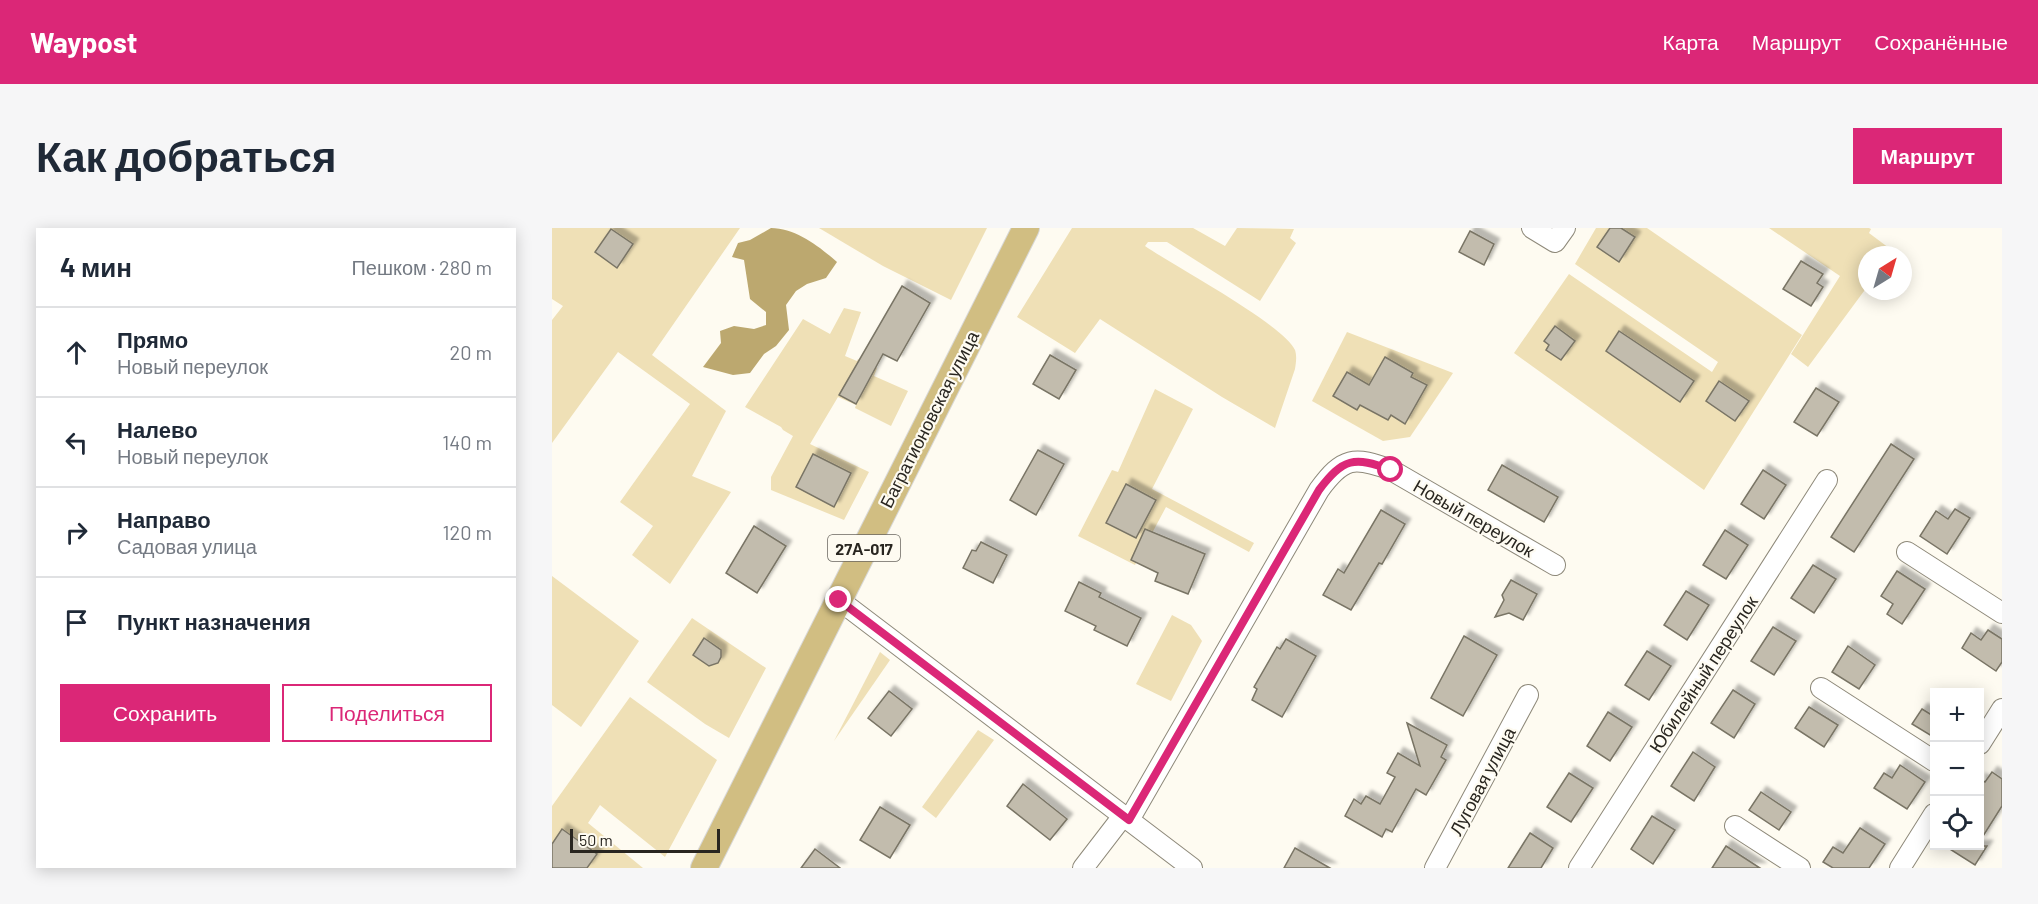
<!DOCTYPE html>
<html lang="ru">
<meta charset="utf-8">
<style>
body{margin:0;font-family:Barlow,sans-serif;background:#f6f6f7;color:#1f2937}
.controls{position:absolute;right:18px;bottom:18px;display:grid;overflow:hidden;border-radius:0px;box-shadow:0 3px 15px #0003}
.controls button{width:54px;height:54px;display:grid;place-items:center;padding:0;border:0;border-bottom:2px solid #e0e1e3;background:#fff;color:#1f2937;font:30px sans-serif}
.compass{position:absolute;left:1306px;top:18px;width:54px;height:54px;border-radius:50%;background:#fff;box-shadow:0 3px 15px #0003;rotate:37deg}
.scale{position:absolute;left:18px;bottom:15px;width:150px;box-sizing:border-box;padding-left:6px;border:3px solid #292620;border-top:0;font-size:16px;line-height:21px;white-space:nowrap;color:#292620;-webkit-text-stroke:4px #fefbf1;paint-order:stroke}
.stop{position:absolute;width:18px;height:18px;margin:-14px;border:4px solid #db2777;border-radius:50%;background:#fff}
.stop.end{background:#db2777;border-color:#fff;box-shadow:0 2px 6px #0008}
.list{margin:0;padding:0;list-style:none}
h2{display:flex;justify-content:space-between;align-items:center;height:78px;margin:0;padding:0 24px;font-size:26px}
h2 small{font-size:20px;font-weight:400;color:#747a83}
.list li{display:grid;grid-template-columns:39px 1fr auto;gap:18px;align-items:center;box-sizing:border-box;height:90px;padding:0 24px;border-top:2px solid #e0e1e3}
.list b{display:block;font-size:22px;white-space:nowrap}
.list p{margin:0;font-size:20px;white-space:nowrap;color:#747a83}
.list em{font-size:20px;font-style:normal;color:#747a83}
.actions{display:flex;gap:12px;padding:18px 24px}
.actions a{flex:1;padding:14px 0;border:2px solid #db2777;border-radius:0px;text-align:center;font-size:21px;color:#db2777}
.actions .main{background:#db2777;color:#fff}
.icon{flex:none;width:33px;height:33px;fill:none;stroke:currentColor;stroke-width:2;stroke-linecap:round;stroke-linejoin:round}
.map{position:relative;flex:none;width:1450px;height:640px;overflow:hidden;border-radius:0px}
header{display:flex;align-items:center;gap:36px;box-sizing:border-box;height:84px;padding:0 30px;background:#db2777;color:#fff}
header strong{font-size:28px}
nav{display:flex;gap:33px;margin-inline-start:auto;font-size:21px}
.intro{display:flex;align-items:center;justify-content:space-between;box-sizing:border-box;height:144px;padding:0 36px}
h1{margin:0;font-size:42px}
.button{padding:15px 27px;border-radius:0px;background:#db2777;color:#fff;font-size:21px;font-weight:700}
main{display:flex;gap:36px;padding:0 36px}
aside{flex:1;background:#fff;border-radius:0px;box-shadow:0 3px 15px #0003}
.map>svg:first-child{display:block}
.green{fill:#efe0b6}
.water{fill:#bca86f}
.building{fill:#c2bcad;stroke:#797465;stroke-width:1.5;filter:url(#shadow)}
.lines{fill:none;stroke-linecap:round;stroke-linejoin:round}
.minor-casing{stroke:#8e897a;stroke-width:22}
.major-casing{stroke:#d8d8d7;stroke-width:28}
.minor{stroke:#fff;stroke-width:20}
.major{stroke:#d1be82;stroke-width:26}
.route{stroke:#db2777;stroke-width:8}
.labels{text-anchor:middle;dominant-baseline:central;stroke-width:4.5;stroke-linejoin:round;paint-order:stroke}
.shield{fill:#fefbf1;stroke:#69665f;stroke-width:1.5}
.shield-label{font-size:16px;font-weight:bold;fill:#292620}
.street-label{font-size:18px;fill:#292620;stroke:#fefbf1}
</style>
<header>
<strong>Waypost</strong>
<nav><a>Карта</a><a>Маршрут</a><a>Сохранённые</a></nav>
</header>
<div class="intro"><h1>Как добраться</h1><a class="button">Маршрут</a></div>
<main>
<aside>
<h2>4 мин<small>Пешком · 280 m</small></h2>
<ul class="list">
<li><svg class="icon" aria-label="ahead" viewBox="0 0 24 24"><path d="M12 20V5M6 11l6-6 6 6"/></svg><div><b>Прямо</b><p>Новый переулок</p></div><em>20 m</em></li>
<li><svg class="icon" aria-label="left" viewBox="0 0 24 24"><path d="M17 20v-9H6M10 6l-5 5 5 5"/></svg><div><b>Налево</b><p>Новый переулок</p></div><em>140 m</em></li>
<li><svg class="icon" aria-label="right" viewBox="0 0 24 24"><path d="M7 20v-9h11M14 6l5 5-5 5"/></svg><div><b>Направо</b><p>Садовая улица</p></div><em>120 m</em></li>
<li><svg class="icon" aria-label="arrive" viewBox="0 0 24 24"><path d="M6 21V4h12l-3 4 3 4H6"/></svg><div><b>Пункт назначения</b></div></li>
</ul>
<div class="actions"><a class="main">Сохранить</a><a>Поделиться</a></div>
</aside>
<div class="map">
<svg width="1450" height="640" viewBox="0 0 1450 640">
<defs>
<filter id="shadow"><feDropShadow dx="5.5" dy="-5.5" stdDeviation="1.5" flood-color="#0004"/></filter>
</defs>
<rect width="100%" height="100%" fill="#fefbf1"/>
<g class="green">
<path d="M 0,0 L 188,0 L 100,127 L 174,183 L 140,248 L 179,264 L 118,356 L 80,327 L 101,298 L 68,274 L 138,176 L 66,124 L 0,215 L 0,92 L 11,78 L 0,71 Z"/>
<path d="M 267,0 L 435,0 L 399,72 L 331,38 Z"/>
<path d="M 520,0 L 641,0 L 673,18 L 685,0 L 742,1 L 738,10 L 744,15 L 708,73 L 615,14 L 596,14 L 593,18 C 622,38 731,96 743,122 C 745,128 744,135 743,141 L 723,200 L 670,169 L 548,91 L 523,125 L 465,89 Z"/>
<path d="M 1044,0 L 1095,0 L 1250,107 L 1152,262 L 962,125 L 1017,46 L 1160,144 L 1166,134 L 1023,36 Z"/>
<path d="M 1217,0 L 1317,0 L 1319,1 L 1317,5 L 1341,23 L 1338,27 L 1315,27 L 1315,59 L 1256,139 L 1239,126 L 1288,48 Z"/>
<path d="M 292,80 L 309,84 L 293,128 L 305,133 L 306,131 L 325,140 L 322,148 L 356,163 L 339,198 L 303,180 L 304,177 L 286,169 L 258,216 L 317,244 L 292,292 L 219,262 L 219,249 L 241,208 L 231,202 L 229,199 L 193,179 L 251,91 L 278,106 Z"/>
<path d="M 795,104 L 901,145 L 858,209 L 831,213 L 760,173 Z"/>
<path d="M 603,161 L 641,181 L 600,261 L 702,315 L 697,324 L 614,279 L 583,337 L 526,308 L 560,242 L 566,244 Z"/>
<path d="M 0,348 L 87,413 L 29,499 L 0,477 Z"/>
<path d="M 620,387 L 639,397 L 650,413 L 619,473 L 584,456 Z"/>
<path d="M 140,390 L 214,440 L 177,510 L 153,496 L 95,454 Z"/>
<path d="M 328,424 L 338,432 L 282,513 Z"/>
<path d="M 78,469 L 165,532 L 113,629 L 48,577 L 36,595 L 91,640 L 0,640 L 0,578 Z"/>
<path d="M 426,502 L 442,512 L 384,590 L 370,579 Z"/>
</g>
<path class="water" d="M 219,0 C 244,0 268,19 285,34 L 274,50 L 255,56 L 244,63 L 234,77 L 237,102 L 224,118 L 212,126 L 198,145 L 181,147 L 151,139 L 169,115 L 168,103 L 182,98 L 202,101 L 214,97 L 214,84 L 198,71 L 192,32 L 180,29 L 186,15 L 198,12 Z"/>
<g class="building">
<path d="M 1058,0 L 1069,0 L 1083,9 L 1067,34 L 1045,19 Z"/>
<path d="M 59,1 L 81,16 L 65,40 L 43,24 Z"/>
<path d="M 918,3 L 942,16 L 932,37 L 907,24 Z"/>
<path d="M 1249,33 L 1271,46 L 1265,55 L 1271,59 L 1259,78 L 1231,61 Z"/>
<path d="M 350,58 L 378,75 L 345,133 L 331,126 L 304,176 L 287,167 Z"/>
<path d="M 1003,98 L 1023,113 L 1009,132 L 994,122 L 997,117 L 992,113 Z"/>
<path d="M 1067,103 L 1142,153 L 1128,174 L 1054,123 Z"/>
<path d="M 498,127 L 524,142 L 507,171 L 481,156 Z"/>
<path d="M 833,129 L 861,145 L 859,149 L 875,157 L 853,196 L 839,187 L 836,192 L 808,177 L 805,182 L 781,168 L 795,144 L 817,157 Z"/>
<path d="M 1167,153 L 1197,173 L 1183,193 L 1154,173 Z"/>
<path d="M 1264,160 L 1287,174 L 1265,208 L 1242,194 Z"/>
<path d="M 1339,216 L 1362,231 L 1302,324 L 1279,309 Z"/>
<path d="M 486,222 L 512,236 L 484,287 L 458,272 Z"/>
<path d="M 261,226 L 299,245 L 282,279 L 244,259 Z"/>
<path d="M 950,237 L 1006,269 L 992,294 L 936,262 Z"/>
<path d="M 1211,242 L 1234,257 L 1212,291 L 1189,276 Z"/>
<path d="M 574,256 L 604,272 L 584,310 L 554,295 Z"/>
<path d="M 1403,281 L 1418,290 L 1395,326 L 1368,308 L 1384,283 L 1396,291 Z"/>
<path d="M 829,282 L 853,296 L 830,336 L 827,335 L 799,382 L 771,367 L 786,341 L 792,345 Z"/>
<path d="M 202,298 L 234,318 L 205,365 L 174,345 Z"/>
<path d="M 593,301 L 653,326 L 636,366 L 603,353 L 606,345 L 579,332 Z"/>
<path d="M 1173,302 L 1196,317 L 1174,351 L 1151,337 Z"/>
<path d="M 429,314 L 455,327 L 441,355 L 411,340 L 420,322 L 424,323 Z"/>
<path d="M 1261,337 L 1284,351 L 1262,385 L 1239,370 Z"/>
<path d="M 1345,343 L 1373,361 L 1350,396 L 1335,386 L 1341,376 L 1329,368 Z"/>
<path d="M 959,352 L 985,366 L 971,392 L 957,385 L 943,389 L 952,372 L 950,367 Z"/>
<path d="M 527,354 L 549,365 L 547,369 L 589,390 L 575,418 L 542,402 L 544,398 L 513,383 Z"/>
<path d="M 1134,363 L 1157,377 L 1135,412 L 1112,397 Z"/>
<path d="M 1221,399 L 1244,413 L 1222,447 L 1199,433 Z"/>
<path d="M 1436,402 L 1450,411 L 1450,434 L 1444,443 L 1410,420 L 1419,405 L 1429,412 Z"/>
<path d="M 912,408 L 945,427 L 911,488 L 879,470 Z"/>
<path d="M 152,410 L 169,422 L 169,429 L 166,435 L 157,438 L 141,427 Z"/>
<path d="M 734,411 L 764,428 L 730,489 L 700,472 L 705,461 L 702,459 L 725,419 L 728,421 Z"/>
<path d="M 1296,418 L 1323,437 L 1307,461 L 1280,444 Z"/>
<path d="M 1095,423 L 1119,438 L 1097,472 L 1073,457 Z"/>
<path d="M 1181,462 L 1203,476 L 1182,510 L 1159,495 Z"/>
<path d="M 337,463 L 360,481 L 339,508 L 316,490 Z"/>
<path d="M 1257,479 L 1286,497 L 1272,519 L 1243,500 Z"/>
<path d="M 1370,481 L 1383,489 L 1383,510 L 1360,496 Z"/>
<path d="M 1056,484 L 1080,499 L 1058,533 L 1035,518 Z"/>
<path d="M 855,495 L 895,517 L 889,529 L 894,532 L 874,567 L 864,561 L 840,604 L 834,601 L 830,609 L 793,588 L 802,571 L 809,576 L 814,568 L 828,576 L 843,549 L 835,545 L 846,525 L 868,538 Z"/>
<path d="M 1141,524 L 1163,539 L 1142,573 L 1119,558 Z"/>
<path d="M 1348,537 L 1373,554 L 1355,581 L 1322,560 L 1332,545 L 1340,550 Z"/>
<path d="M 1440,544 L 1450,551 L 1450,578 L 1428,613 L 1428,551 L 1433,554 Z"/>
<path d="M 1017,545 L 1041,560 L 1019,594 L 995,579 Z"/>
<path d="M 471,556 L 515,591 L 498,612 L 455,578 Z"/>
<path d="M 1209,564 L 1239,584 L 1227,602 L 1197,582 Z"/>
<path d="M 328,579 L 358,597 L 338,630 L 308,612 Z"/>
<path d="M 1100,588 L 1123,602 L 1101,636 L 1079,621 Z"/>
<path d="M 1308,600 L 1333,616 L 1317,640 L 1281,640 L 1271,634 L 1281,619 L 1291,625 Z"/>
<path d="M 10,601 L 45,626 L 35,640 L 0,640 L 0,616 Z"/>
<path d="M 978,605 L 1001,620 L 989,640 L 956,640 Z"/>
<path d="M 1174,618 L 1208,640 L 1160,640 Z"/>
<path d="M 1393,618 L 1435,618 L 1423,637 Z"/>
<path d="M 743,620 L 778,640 L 732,640 Z"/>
<path d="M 263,621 L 288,640 L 249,640 Z"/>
</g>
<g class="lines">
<defs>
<g id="minor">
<path d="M 980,0 L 1003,14 L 1013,0"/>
<path d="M 1355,324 L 1450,385"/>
<path d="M 287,372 L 640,640"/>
<path d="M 1269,460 L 1382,533"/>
<path d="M 1428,516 L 1450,481"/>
<path d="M 577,592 L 767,262 C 791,229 802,228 839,242 L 1003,337"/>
<path d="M 1183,598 L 1248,640"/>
<path d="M 531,640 L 571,588"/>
<path d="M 883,640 L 976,467"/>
<path d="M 1027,640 L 1275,252"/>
<path d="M 1348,640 L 1382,586"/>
</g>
<path id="major" d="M 152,640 L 474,0"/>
</defs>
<use href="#minor" class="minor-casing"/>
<use href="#major" class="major-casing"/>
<use href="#minor" class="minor"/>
<use href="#major" class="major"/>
</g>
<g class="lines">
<path class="route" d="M 287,372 L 577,592 L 767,262 C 791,230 802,228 839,242"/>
</g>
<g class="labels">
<rect class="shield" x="276" y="307" width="72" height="26" rx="4.5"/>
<g class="shield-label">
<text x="312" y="320">27А-017</text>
</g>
<g class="street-label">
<text transform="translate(377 191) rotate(-63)">Багратионовская улица</text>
<text transform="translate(922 290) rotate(30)">Новый переулок</text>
<text transform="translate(1151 446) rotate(-57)">Юбилейный переулок</text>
<text transform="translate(930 553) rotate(-62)">Луговая улица</text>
</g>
</g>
</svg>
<div class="controls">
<button>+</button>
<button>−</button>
<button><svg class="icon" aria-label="locate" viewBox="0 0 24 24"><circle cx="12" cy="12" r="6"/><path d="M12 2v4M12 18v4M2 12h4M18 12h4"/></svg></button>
</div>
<svg class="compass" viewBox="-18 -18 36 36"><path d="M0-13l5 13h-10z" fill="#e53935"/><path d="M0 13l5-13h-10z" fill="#747a83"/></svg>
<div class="scale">50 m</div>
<div class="stop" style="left:839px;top:242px"></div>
<div class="stop end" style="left:287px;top:372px"></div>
</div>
</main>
